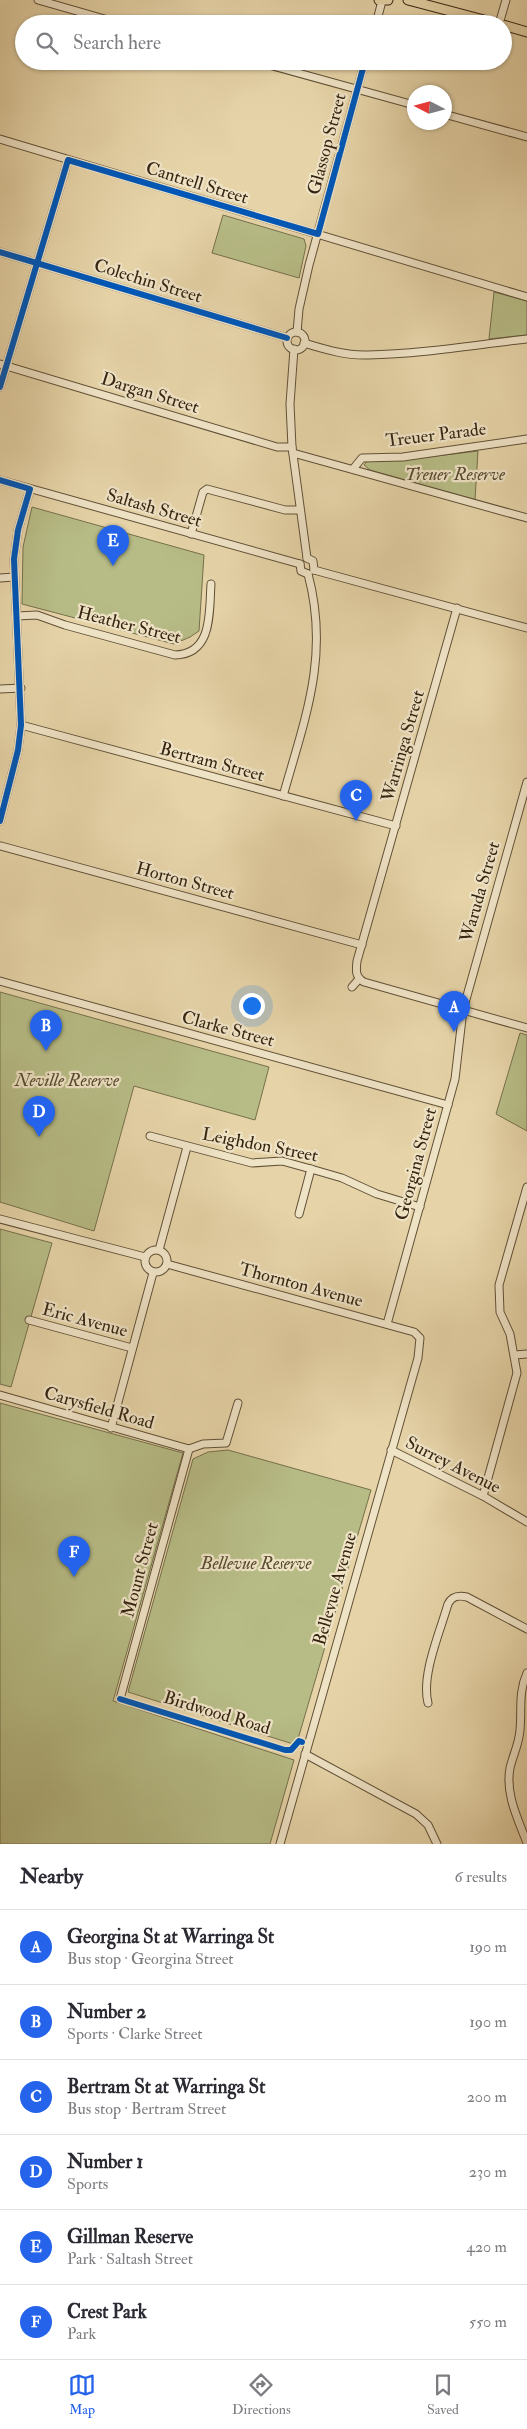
<!DOCTYPE html>
<meta charset="utf-8">
<style>
body{margin:0;font-family:"IM FELL Double Pica",serif;background:#f7f7f7;color:#2b2b33}
.compass{position:absolute;left:407px;top:85px;width:45px;height:45px;border-radius:50%;background:#fff;box-shadow:0 1px 4px #0004;rotate:276deg}
.you{position:absolute;left:251px;top:1005px;width:18px;height:18px;margin:-12px;border:4px solid #fff;border-radius:50%;background:#1a73e8;box-shadow:0 0 0 8px #1a73e833}
.badge{display:grid;place-items:center;width:32px;height:32px;border-radius:50%;background:#2563eb;color:#fff;font-size:16px;font-weight:700}
.pin{position:absolute;translate:-50% -41px;filter:drop-shadow(0 1px 2px #0008)}
.pin::after{content:'';position:absolute;top:26px;width:18px;height:15px;background:inherit;clip-path:polygon(0 0,100% 0,50% 100%)}
.list{margin:0;padding:0;list-style:none}
h2{display:flex;justify-content:space-between;align-items:center;height:65px;margin:0;padding:0 20px;font-size:21px}
h2 small{font-size:16px;font-weight:400;color:#7c7c81}
.list li{display:grid;grid-template-columns:32px 1fr auto;gap:15px;align-items:center;box-sizing:border-box;height:75px;padding:0 20px;border-top:1px solid #e1e1e2}
.list b{display:block;font-size:19px;white-space:nowrap}
.list p{margin:0;font-size:16px;white-space:nowrap;color:#7c7c81}
.list em{font-size:16px;font-style:normal;color:#7c7c81}
.icon{flex:none;width:28px;height:28px;fill:none;stroke:currentColor;stroke-width:2;stroke-linecap:round;stroke-linejoin:round}
.map{position:relative;flex:none;width:527px;height:1844px;overflow:hidden}
.search{position:absolute;background:#fff;box-shadow:0 1px 4px #0004;left:15px;right:15px;top:15px;height:55px;display:flex;align-items:center;gap:12px;box-sizing:border-box;padding:0 18px;border-radius:28px;color:#7c7c81;font-size:19px}
.sheet{height:515px;background:#fff}
nav{display:flex;justify-content:space-around;align-items:center;box-sizing:border-box;height:70px;border-top:1px solid #e1e1e2;background:#fff;font-size:14px;color:#7c7c81}
nav a{display:grid;justify-items:center;gap:2px}
nav .on{color:#2563eb}
.map>svg:first-child{display:block}
.green{fill:#b7bc86;stroke:#76704c}
.lines{fill:none;stroke-linecap:round;stroke-linejoin:round}
.minor-casing{stroke:#615037;stroke-width:9}
.major-casing{stroke:#352411;stroke-width:11}
.minor{stroke:#efe3c6;stroke-width:7}
.major{stroke:#e6d4a8;stroke-width:9}
.cycleway-casing{stroke:#efe3c6;stroke-width:9}
.cycleway{stroke:#0057b8;stroke-width:6}
.labels{text-anchor:middle;dominant-baseline:central;stroke-width:4.5;stroke-linejoin:round;paint-order:stroke}
.street-label{font-size:18px;fill:#352411;stroke:#efe3c6}
.park-label{font-size:18px;font-style:italic;fill:#564a2e;stroke:#efe3c6}
</style>
<div class="map">
<svg width="527" height="1844" viewBox="0 0 527 1844">
<rect width="100%" height="100%" fill="#e6d4a8"/>
<filter id="stains"><feTurbulence type="fractalNoise" baseFrequency=".004" numOctaves="4"/><feColorMatrix values="0 0 0 0 .2 0 0 0 0 .09 0 0 0 0 .02 0 0 0 .5 -.17"/></filter>
<radialGradient id="worn" r=".72"><stop offset=".6" stop-color="#630" stop-opacity="0"/><stop offset="1" stop-color="#630" stop-opacity=".3"/></radialGradient>
<g class="green">
<path d="M 223,215 L 304,239 L 306,246 L 299,278 L 212,253 Z"/>
<path d="M 494,292 L 527,301 L 527,335 L 489,339 Z"/>
<path d="M 478,451 L 475,500 L 370,470 L 364,465 L 368,460 L 411,459 Z"/>
<path d="M 32,507 L 204,555 L 199,631 L 190,637 L 174,644 L 22,604 L 23,547 Z"/>
<path d="M 0,992 L 269,1067 L 255,1120 L 134,1086 L 94,1231 L 0,1202 Z"/>
<path d="M 520,1033 L 527,1035 L 527,1131 L 496,1114 Z"/>
<path d="M 0,1229 L 52,1243 L 11,1387 L 0,1384 Z"/>
<path d="M 0,1403 L 183,1453 L 113,1701 L 294,1760 L 270,1844 L 0,1844 Z"/>
<path d="M 228,1450 L 371,1490 L 298,1739 L 293,1744 L 128,1692 L 193,1459 L 208,1452 Z"/>
</g>
<g class="lines">
<defs>
<g id="minor">
<path d="M 38,0 L 122,24"/>
<path d="M 376,24 L 382,1"/>
<path d="M 499,24 L 506,0"/>
<path d="M 255,61 L 414,105"/>
<path d="M 444,114 L 527,137"/>
<path d="M 0,139 L 527,297"/>
<path d="M 0,252 L 287,338"/>
<path d="M 297,332 L 299,309 L 309,265 L 365,61"/>
<circle cx="296" cy="341" r="9"/>
<path d="M 304,343 C 324,349 346,356 368,355 C 421,354 474,345 527,339"/>
<path d="M 294,349 L 290,404 L 292,447 L 307,558"/>
<path d="M 0,364 L 277,447 L 292,447"/>
<path d="M 0,387 L 68,160"/>
<path d="M 293,453 L 527,518"/>
<path d="M 353,469 L 362,458 L 403,457 L 527,439"/>
<path d="M 0,480 L 300,564"/>
<path d="M 191,534 L 203,492 L 207,489 L 285,510 L 300,510"/>
<path d="M 307,558 L 313,561 L 314,570"/>
<path d="M 300,564 L 301,571 L 308,574"/>
<path d="M 314,570 L 527,628"/>
<path d="M 0,578 L 14,577"/>
<path d="M 457,608 L 357,961 C 356,970 355,977 364,982 L 527,1028"/>
<path d="M 17,616 L 37,615 L 65,625 L 175,655 C 213,654 209,612 211,584"/>
<path d="M 0,689 L 21,688"/>
<path d="M 21,725 L 396,826"/>
<path d="M 283,796 C 305,718 330,656 308,574"/>
<path d="M 0,821 L 18,750 L 21,725 L 14,559 L 18,530 L 30,489"/>
<path d="M 1,846 L 362,945"/>
<path d="M 0,981 L 448,1105"/>
<path d="M 352,987 L 359,979"/>
<path d="M 150,1136 L 252,1163 L 282,1161 L 311,1169 L 342,1178 L 377,1194 L 420,1207"/>
<path d="M 299,1214 L 311,1169"/>
<path d="M 0,1219 L 145,1257"/>
<circle cx="156" cy="1261" r="11"/>
<path d="M 159,1250 L 187,1147"/>
<path d="M 167,1264 L 414,1332 L 420,1338 L 418,1358 L 280,1844"/>
<path d="M 29,1320 L 132,1348"/>
<path d="M 387,1324 L 455,1079 L 463,1010 L 527,782"/>
<path d="M 515,1355 L 527,1354"/>
<path d="M 0,1395 L 189,1449"/>
<path d="M 111,1428 L 153,1273"/>
<path d="M 189,1449 L 203,1444 L 226,1443 L 238,1403"/>
<path d="M 391,1450 L 483,1496 L 527,1522"/>
<path d="M 483,1496 L 517,1373 L 510,1334 L 500,1312 L 499,1285 L 527,1187"/>
<path d="M 527,1673 C 518,1693 522,1710 520,1730 C 519,1744 513,1755 510,1768 C 505,1794 518,1819 527,1843"/>
<path d="M 120,1699 L 189,1449"/>
<path d="M 428,1703 C 421,1675 440,1632 448,1604 C 452,1596 458,1595 467,1597 L 527,1629"/>
<path d="M 305,1754 L 416,1814 L 428,1825 L 437,1844"/>
</g>
<g id="major">
<path d="M 379,0 L 388,0"/>
<path d="M 408,0 L 499,24"/>
<path d="M 503,25 L 527,32"/>
</g>
</defs>
<use href="#minor" class="minor-casing"/>
<use href="#major" class="major-casing"/>
<use href="#minor" class="minor"/>
<use href="#major" class="major"/>
<defs>
<g id="cycleway">
<path d="M 0,252 L 287,338"/>
<path d="M 0,387 L 68,160 L 318,234 L 365,61"/>
<path d="M 0,480 L 30,489 L 18,530 L 14,559 L 21,725 L 18,750 L 0,821"/>
<path d="M 120,1699 L 285,1750 L 291,1750 L 299,1741 L 302,1742"/>
</g>
</defs>
<use href="#cycleway" class="cycleway-casing"/>
<use href="#cycleway" class="cycleway"/>
</g>
<g class="labels">
<g class="street-label">
<text transform="translate(327 144) rotate(-75)">Glassop Street</text>
<text transform="translate(197 183) rotate(17)">Cantrell Street</text>
<text transform="translate(148 281) rotate(17)">Colechin Street</text>
<text transform="translate(150 393) rotate(17)">Dargan Street</text>
<text transform="translate(436 435) rotate(-7)">Treuer Parade</text>
<text transform="translate(154 508) rotate(16)">Saltash Street</text>
<text transform="translate(129 625) rotate(14)">Heather Street</text>
<text transform="translate(403 746) rotate(-74)">Warringa Street</text>
<text transform="translate(212 762) rotate(15)">Bertram Street</text>
<text transform="translate(185 881) rotate(15)">Horton Street</text>
<text transform="translate(480 892) rotate(-74)">Waruda Street</text>
<text transform="translate(228 1029) rotate(15)">Clarke Street</text>
<text transform="translate(260 1145) rotate(11)">Leighdon Street</text>
<text transform="translate(416 1164) rotate(-75)">Georgina Street</text>
<text transform="translate(301 1285) rotate(15)">Thornton Avenue</text>
<text transform="translate(85 1320) rotate(15)">Eric Avenue</text>
<text transform="translate(99 1408) rotate(16)">Carysfield Road</text>
<text transform="translate(453 1465) rotate(27)">Surrey Avenue</text>
<text transform="translate(140 1570) rotate(-75)">Mount Street</text>
<text transform="translate(335 1589) rotate(-74)">Bellevue Avenue</text>
<text transform="translate(217 1713) rotate(17)">Birdwood Road</text>
</g>
<g class="park-label">
<text x="455" y="474">Treuer Reserve</text>
<text x="67" y="1080">Neville Reserve</text>
<text x="256" y="1563">Bellevue Reserve</text>
</g>
</g>
<rect width="100%" height="100%" filter="url(#stains)"/>
<rect width="100%" height="100%" fill="url(#worn)"/>
</svg>
<svg class="compass" viewBox="-18 -18 36 36"><path d="M0-13l5 13h-10z" fill="#e53935"/><path d="M0 13l5-13h-10z" fill="#7c7c81"/></svg>
<div class="you"></div>
<div class="pin badge" style="left:454px;top:1032px">A</div>
<div class="pin badge" style="left:46px;top:1051px">B</div>
<div class="pin badge" style="left:356px;top:821px">C</div>
<div class="pin badge" style="left:39px;top:1137px">D</div>
<div class="pin badge" style="left:113px;top:566px">E</div>
<div class="pin badge" style="left:74px;top:1577px">F</div>
<div class="search"><svg class="icon" aria-label="search" viewBox="0 0 24 24"><circle cx="10" cy="10" r="6"/><path d="M15 15l6 6"/></svg>Search here</div>
</div>
<section class="sheet">
<h2>Nearby<small>6 results</small></h2>
<ul class="list">
<li><span class="badge">A</span><div><b>Georgina St at Warringa St</b><p>Bus stop · Georgina Street</p></div><em>190 m</em></li>
<li><span class="badge">B</span><div><b>Number 2</b><p>Sports · Clarke Street</p></div><em>190 m</em></li>
<li><span class="badge">C</span><div><b>Bertram St at Warringa St</b><p>Bus stop · Bertram Street</p></div><em>200 m</em></li>
<li><span class="badge">D</span><div><b>Number 1</b><p>Sports</p></div><em>230 m</em></li>
<li><span class="badge">E</span><div><b>Gillman Reserve</b><p>Park · Saltash Street</p></div><em>420 m</em></li>
<li><span class="badge">F</span><div><b>Crest Park</b><p>Park</p></div><em>550 m</em></li>
</ul>
</section>
<nav>
<a class="on"><svg class="icon" aria-label="map" viewBox="0 0 24 24"><path d="M3 6l6-2 6 2 6-2v14l-6 2-6-2-6 2zM9 4v14M15 6v14"/></svg>Map</a>
<a><svg class="icon" aria-label="directions" viewBox="0 0 24 24"><path d="M12 3l9 9-9 9-9-9zM9 14v-3h6M13 9l2 2-2 2"/></svg>Directions</a>
<a><svg class="icon" aria-label="saved" viewBox="0 0 24 24"><path d="M7 4h10v16l-5-4-5 4z"/></svg>Saved</a>
</nav>
